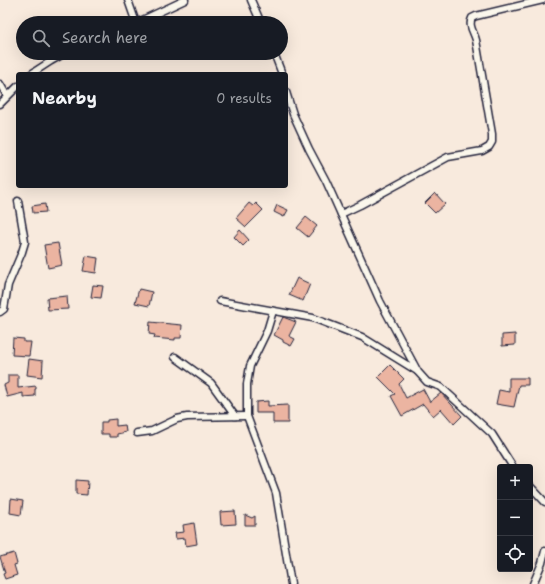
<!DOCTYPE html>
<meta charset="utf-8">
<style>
body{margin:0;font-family:"Shantell Sans",sans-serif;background:#242831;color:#f1f3f6}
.controls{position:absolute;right:12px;bottom:12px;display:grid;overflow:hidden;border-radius:4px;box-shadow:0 4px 16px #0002}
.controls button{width:36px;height:36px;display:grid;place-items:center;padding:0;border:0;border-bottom:1px solid #363941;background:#171b24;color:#f1f3f6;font:20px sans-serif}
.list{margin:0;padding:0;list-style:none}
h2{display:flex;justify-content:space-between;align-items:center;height:52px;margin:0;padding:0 16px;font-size:17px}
h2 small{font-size:13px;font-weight:400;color:#9ea1a6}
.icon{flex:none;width:22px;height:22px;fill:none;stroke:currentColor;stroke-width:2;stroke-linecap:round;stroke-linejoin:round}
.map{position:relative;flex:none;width:545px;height:584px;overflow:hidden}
.search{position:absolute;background:#171b24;box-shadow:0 4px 16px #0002;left:16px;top:16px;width:272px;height:44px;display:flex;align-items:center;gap:10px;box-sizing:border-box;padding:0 14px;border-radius:22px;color:#9ea1a6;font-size:15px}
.panel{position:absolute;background:#171b24;box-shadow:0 4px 16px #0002;left:16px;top:72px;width:272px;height:116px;border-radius:4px}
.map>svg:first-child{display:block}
.building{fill:#ebb4a1;stroke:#22223b}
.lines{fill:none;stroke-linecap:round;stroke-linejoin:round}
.minor-casing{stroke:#22223b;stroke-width:9}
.minor{stroke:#fbf7ec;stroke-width:6}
</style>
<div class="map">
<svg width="545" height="584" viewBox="0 0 545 584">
<rect width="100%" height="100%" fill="#f8eadd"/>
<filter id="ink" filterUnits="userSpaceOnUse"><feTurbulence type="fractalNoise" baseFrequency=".025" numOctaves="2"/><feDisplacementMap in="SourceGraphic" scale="8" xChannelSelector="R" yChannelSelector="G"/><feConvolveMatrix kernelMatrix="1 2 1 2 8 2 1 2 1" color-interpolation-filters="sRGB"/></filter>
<g filter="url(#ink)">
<g class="building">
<path d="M 435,193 L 445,204 L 435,213 L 425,203 Z"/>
<path d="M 249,203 L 253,206 L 256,203 L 263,210 L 246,227 L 236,218 Z"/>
<path d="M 45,204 L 46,212 L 33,213 L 32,206 Z"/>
<path d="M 277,205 L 288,210 L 284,217 L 274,212 Z"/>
<path d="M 306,217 L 317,226 L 308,237 L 297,228 Z"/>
<path d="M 240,230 L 249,240 L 243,246 L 234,237 Z"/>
<path d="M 58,243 L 62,265 L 48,268 L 44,245 Z"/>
<path d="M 86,256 L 98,258 L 96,273 L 83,271 Z"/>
<path d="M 297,278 L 310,284 L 303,301 L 289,295 Z"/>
<path d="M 93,285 L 103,286 L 101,298 L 91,297 Z"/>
<path d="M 139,289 L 152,292 L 149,306 L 135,303 Z"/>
<path d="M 67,296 L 68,309 L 48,310 L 47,298 Z"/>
<path d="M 283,317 L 296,322 L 289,336 L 295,339 L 291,346 L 283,342 L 283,340 L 274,335 Z"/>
<path d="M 150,322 L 182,325 L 181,338 L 175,338 L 175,340 L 154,338 L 155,335 L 149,334 Z"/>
<path d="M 515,334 L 515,345 L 502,346 L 502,335 Z"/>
<path d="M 13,338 L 24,339 L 24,342 L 31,342 L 29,356 L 12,355 Z"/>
<path d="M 29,359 L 43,361 L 42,377 L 27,375 Z"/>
<path d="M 390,365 L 404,379 L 399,384 L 406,398 L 423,389 L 430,402 L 441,393 L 462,416 L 454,424 L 441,409 L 433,416 L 423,404 L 402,416 L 391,396 L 395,394 L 378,377 Z"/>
<path d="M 8,375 L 18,375 L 18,388 L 36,386 L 36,389 L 35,389 L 35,396 L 23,397 L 23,393 L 7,397 L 4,385 L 8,383 Z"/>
<path d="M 509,378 L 528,378 L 528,385 L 519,385 L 514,407 L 496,404 L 499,390 L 509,392 Z"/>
<path d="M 268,401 L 268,406 L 288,405 L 288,423 L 273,423 L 273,413 L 256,413 L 256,402 Z"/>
<path d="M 116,419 L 116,426 L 125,425 L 126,432 L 117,434 L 117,437 L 109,437 L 109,434 L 101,434 L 101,422 L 107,422 L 107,420 Z"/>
<path d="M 76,480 L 88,481 L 87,495 L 76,494 Z"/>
<path d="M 11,499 L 23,501 L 21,515 L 10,513 Z"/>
<path d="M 235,511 L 236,524 L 221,525 L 220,512 Z"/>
<path d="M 245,515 L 252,518 L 255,516 L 255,525 L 245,525 Z"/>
<path d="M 194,523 L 197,544 L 186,546 L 185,538 L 176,539 L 175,533 L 184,532 L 183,525 Z"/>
<path d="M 14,553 L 17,564 L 14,565 L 17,575 L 5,579 L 3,574 L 5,573 L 0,557 Z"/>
</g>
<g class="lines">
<defs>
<g id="minor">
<path d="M 128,0 L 136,23"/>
<path d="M 251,0 L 261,23"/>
<path d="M 136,23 L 185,0"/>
<path d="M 274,53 L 282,74"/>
<path d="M 31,74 L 51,61 L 65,53"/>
<path d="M 0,84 L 7,96"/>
<path d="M 286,92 L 293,114 L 309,149 L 326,181 L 380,301 L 418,372 L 427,382 L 441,387 L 492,434 L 513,467"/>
<path d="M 0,104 L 18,86"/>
<path d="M 341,214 L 360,205 L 448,157 L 482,151 L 489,147 L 492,142 L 492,134 L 476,40 C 474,32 468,26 472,18 L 476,16 L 543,0"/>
<path d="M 220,301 L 313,318 L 362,337 L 417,371"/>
<path d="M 273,311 L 267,331 L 250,366 L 247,384 L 247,416 L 276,493 L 291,584"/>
<path d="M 0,312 L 4,309 L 8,285 L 22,252 L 25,242 L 18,201"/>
<path d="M 175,357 L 211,383 L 235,416"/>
<path d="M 137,433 L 152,431 L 177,419 L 187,417 L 247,416"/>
<path d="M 530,486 L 545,502"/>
<path d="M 533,584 L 542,563 L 545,551"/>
</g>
</defs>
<use href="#minor" class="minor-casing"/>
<use href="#minor" class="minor"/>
</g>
</g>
</svg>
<div class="controls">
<button>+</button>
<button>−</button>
<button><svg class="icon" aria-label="locate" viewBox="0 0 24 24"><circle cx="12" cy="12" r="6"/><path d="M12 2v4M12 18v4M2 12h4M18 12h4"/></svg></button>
</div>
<div class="search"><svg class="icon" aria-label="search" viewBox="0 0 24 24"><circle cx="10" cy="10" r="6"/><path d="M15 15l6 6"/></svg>Search here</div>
<section class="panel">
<h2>Nearby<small>0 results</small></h2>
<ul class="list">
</ul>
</section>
</div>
